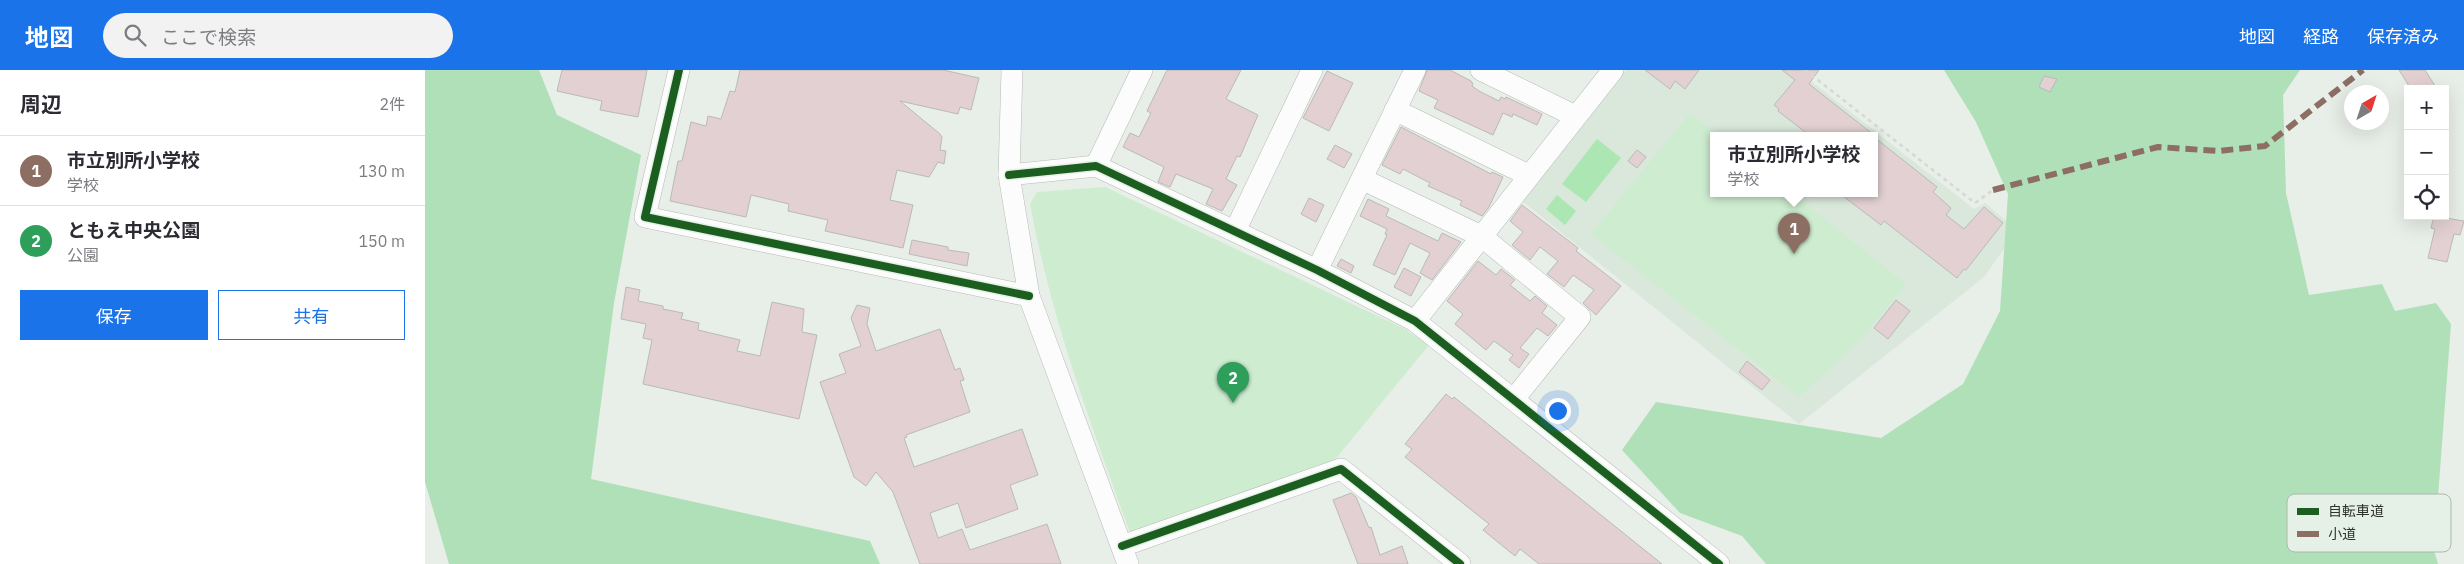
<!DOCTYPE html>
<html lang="ja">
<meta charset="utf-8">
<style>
body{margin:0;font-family:"IBM Plex Sans","Noto Sans JP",sans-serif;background:#f2f2f3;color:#2b2b33}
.controls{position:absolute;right:15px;top:15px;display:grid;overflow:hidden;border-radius:0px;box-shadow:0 5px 20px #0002}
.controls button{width:45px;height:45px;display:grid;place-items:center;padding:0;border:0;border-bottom:1px solid #e1e1e2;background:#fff;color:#2b2b33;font:25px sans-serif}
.compass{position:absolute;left:1919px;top:15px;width:45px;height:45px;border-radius:50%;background:#fff;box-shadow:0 5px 20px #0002;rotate:39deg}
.you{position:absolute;left:1132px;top:340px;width:18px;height:18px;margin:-12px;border:4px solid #fff;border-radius:50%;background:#1a73e8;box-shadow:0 0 0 8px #1a73e833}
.badge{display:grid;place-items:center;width:32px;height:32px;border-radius:50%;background:#1a73e8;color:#fff;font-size:16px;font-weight:700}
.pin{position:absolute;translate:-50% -41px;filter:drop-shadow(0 1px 2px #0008)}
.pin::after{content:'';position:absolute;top:26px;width:18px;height:15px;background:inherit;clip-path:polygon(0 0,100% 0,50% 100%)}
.popup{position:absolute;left:1285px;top:62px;width:168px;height:65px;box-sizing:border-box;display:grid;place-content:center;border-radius:0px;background:#fff;filter:drop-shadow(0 1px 4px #0005);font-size:16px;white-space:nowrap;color:#7c7c81}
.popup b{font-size:19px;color:#2b2b33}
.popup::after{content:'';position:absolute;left:50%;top:100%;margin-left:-10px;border:10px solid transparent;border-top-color:#fff}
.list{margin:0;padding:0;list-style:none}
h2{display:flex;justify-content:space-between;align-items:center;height:65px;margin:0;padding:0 20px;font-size:21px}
h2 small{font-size:16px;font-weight:400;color:#7c7c81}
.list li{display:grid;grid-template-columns:32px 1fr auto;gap:15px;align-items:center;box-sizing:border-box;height:70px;padding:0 20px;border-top:1px solid #e1e1e2}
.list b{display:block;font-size:19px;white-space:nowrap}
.list p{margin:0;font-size:16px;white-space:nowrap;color:#7c7c81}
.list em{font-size:16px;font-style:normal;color:#7c7c81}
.actions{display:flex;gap:10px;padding:15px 20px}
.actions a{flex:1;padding:11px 0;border:1px solid #1a73e8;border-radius:0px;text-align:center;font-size:18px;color:#1a73e8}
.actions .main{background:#1a73e8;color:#fff}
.icon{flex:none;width:28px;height:28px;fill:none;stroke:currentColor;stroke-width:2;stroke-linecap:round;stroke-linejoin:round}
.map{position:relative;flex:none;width:2039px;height:494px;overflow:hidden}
header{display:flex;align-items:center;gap:30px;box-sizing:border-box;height:70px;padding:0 25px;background:#1a73e8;color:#fff}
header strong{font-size:24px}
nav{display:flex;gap:28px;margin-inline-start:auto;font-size:18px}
.search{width:350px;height:45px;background:#f2f2f3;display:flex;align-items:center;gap:12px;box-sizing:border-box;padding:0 18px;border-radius:28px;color:#7c7c81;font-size:19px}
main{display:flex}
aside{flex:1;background:#fff}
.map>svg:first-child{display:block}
.built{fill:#dae7db;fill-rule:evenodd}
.green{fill:#ceedd0}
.forest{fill:#b0e0b7}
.water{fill:#abe6b3}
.building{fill:#e2d0d2;stroke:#babab8}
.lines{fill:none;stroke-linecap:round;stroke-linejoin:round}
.minor-casing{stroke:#b6bbb6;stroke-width:22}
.path{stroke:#d6d8d6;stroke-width:2.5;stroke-dasharray:4 4;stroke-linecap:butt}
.minor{stroke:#fcfcfc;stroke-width:21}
.quiet{stroke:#8d6e63;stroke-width:6;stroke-dasharray:12 6;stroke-linecap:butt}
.cycleway-casing{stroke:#e5f1e6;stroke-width:11}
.cycleway{stroke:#1b5e20;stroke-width:8}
.key{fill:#e5f1e6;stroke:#aeb8af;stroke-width:1}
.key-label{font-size:14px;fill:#2d322e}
</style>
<header>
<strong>地図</strong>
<div class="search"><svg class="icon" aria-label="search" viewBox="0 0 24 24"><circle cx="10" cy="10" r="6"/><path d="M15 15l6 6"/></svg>ここで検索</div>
<nav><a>地図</a><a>経路</a><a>保存済み</a></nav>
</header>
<main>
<aside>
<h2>周辺<small>2件</small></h2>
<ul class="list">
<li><span class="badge" style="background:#8d6e63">1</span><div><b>市立別所小学校</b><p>学校</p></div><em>130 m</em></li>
<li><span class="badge" style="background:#2e9e5b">2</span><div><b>ともえ中央公園</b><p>公園</p></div><em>150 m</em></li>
</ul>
<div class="actions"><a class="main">保存</a><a>共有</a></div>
</aside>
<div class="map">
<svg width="2039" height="494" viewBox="0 0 2039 494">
<rect width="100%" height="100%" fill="#e8eee8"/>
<path class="built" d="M 1201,0 L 1372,0 L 1549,139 L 1560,133 L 1592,160 L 1559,207 L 1374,354 L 1097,131 ZM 1289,65 L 1449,65 L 1449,123 L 1289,123 Z"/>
<g class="green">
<path d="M 1265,43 L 1294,65 L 1289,65 L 1289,123 L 1367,123 L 1481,214 L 1437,268 L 1374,327 L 1166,164 Z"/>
<path d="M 680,117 L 980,259 L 1004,275 L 908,392 L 705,463 C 666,354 626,249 605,134 L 612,122 Z"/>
</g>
<g class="forest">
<path d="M 0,0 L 114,0 L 132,45 L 216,85 L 189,233 L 166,409 L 445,471 L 455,494 L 24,494 L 0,412 Z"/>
<path d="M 1519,0 L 1875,0 L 1858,25 L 1861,123 L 1884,225 L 1957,214 L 1970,241 L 2011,233 L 2026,254 L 2009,480 L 2013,494 L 1341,494 L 1317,466 L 1255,443 L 1197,380 L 1231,332 L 1456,368 L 1538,314 L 1575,241 L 1583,124 L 1551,52 Z"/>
</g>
<g class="water">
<path d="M 1172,69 L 1196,88 L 1161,132 L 1137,114 Z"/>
<path d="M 1132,125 L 1151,141 L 1140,155 L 1121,139 Z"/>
</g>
<g class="building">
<path d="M 137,0 L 222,0 L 213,47 L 175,40 L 177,31 L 132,21 Z"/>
<path d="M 315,0 L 518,0 L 554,8 L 546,40 L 535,37 L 533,44 L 475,31 L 515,64 L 517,67 L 515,80 L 521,81 L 519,94 L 513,92 L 504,107 L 472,100 L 465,130 L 488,135 L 478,178 L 400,161 L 403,150 L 363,141 L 364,134 L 326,125 L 321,147 L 245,131 L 253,91 L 257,91 L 266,52 L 281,56 L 283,46 L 296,49 L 305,21 L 310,22 Z"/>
<path d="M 742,0 L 816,0 L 801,29 L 833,45 L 815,87 L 812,86 L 801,109 L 812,115 L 797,141 L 781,134 L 788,119 L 751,104 L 745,117 L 733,112 L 739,97 L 698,77 L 705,63 L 714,67 L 726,43 L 722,41 Z"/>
<path d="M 1002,0 L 1025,0 L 1046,11 L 1048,14 L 1047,16 L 1054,21 L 1074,31 L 1076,27 L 1080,29 L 1081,27 L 1117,44 L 1112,55 L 1088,44 L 1087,47 L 1078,43 L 1068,65 L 1009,38 L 1013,30 L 994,21 Z"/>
<path d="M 1220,0 L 1274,0 L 1260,19 L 1250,11 L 1245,19 Z"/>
<path d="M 1357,0 L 1394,0 L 1384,14 L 1449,65 L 1384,65 L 1353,41 L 1354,39 L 1349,35 L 1370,10 Z"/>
<path d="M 1974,0 L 2000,0 L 2012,19 L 1986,19 Z"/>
<path d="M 902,1 L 928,13 L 904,61 L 878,48 Z"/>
<path d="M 1619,6 L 1632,9 L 1625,22 L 1614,17 Z"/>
<path d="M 976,57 L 1066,104 L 1067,102 L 1078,107 L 1064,137 L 1057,146 L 1035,135 L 1037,131 L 1003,116 L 1005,113 L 978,99 L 975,104 L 957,95 Z"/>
<path d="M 1449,67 L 1512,117 L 1508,122 L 1526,138 L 1521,145 L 1539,159 L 1559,137 L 1578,153 L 1541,200 L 1539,199 L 1532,208 L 1459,151 L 1456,155 L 1414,123 L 1449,123 Z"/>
<path d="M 910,75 L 927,84 L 919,98 L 902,89 Z"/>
<path d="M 1212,80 L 1221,87 L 1212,98 L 1203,91 Z"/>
<path d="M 884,128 L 899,135 L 891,152 L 876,144 Z"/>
<path d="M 943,129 L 964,139 L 961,146 L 1013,171 L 1017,163 L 1036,172 L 1007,210 L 995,203 L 1005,183 L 985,173 L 970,205 L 948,195 L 962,165 L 960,164 L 962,159 L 935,146 Z"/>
<path d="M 1097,135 L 1153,178 L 1151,181 L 1196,216 L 1171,245 L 1158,233 L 1169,220 L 1148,205 L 1139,217 L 1122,204 L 1133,191 L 1115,177 L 1105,190 L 1087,175 L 1098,162 L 1085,151 Z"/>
<path d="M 2009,146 L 2039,151 L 2035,165 L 2029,164 L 2022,192 L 2003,188 L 2010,159 L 2006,158 Z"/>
<path d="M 487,170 L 523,177 L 523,180 L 544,183 L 542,196 L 484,184 Z"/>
<path d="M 916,189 L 929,196 L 926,203 L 912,196 Z"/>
<path d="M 1053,191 L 1071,205 L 1076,199 L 1090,210 L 1085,215 L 1105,231 L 1110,226 L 1122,236 L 1117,243 L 1132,255 L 1123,266 L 1112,258 L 1095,278 L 1104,284 L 1094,298 L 1084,290 L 1088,285 L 1069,271 L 1061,280 L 1030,254 L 1038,244 L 1022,231 Z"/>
<path d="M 979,198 L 996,207 L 986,226 L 969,217 Z"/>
<path d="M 201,217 L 215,220 L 213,231 L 238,236 L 238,239 L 258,243 L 256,249 L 274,253 L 273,260 L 315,270 L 312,281 L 335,286 L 347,232 L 379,239 L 377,262 L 392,265 L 374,349 L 218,314 L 227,270 L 218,268 L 221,254 L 196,249 Z"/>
<path d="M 1471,230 L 1485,241 L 1463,269 L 1449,258 Z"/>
<path d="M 432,235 L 445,238 L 442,254 L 451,281 L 515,259 L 530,300 L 535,298 L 539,310 L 535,311 L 545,342 L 481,365 L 482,367 L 479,368 L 489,397 L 597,359 L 613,405 L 585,415 L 593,439 L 541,458 L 533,433 L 505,443 L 513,468 L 537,459 L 545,480 L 622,454 L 636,494 L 495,494 L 468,422 L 451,402 L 441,416 L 429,407 L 395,312 L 421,303 L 414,284 L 436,276 L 426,248 Z"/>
<path d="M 1322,291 L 1345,310 L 1337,320 L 1314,302 Z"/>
<path d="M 1021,324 L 1027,329 L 1029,327 L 1237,494 L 1114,494 L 1095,479 L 1090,486 L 1058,460 L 1064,454 L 980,387 L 987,379 L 980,374 Z"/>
<path d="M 926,423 L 931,427 L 944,458 L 946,457 L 955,485 L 977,476 L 983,494 L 933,494 L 908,430 Z"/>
</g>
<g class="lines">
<defs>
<g id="minor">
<path d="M 254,0 L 220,147 L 604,226"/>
<path d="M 587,0 L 584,105 L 604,226 L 703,494"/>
<path d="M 1056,0 L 1150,46"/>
<path d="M 970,40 L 1103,105"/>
<path d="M 671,96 L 717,0"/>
<path d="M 584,105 L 671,96 L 892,200 L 990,251 L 1294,494"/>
<path d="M 937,109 L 1056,166 L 1155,247 L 1089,329"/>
<path d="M 810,161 L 887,0"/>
<path d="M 892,200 L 990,0"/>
<path d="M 990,251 L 1188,0"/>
<path d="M 697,476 L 916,399 L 1035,494"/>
</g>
</defs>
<use href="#minor" class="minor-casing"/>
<path class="path" d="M 1380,0 L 1550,133 L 1568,120"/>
<use href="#minor" class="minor"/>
<path class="quiet" d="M 1568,120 L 1733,77 L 1793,81 L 1840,76 L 1938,0"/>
<defs>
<g id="cycleway">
<path d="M 254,0 L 220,147 L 604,226"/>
<path d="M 584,105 L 671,96 L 892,200 L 990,251 L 1294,494"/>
<path d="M 697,476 L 916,399 L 1035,494"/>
</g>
</defs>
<use href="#cycleway" class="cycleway-casing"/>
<use href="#cycleway" class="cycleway"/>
</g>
<rect x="1862" y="424" width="164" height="58" rx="8" class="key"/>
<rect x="1872" y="438" width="22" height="7" fill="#1b5e20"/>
<rect x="1872" y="461" width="22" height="6" fill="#8d6e63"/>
<g class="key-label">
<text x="1903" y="446">自転車道</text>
<text x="1903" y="469">小道</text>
</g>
</svg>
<div class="controls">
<button>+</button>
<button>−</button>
<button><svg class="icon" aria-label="locate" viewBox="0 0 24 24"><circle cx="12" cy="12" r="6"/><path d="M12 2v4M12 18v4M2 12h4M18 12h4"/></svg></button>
</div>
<svg class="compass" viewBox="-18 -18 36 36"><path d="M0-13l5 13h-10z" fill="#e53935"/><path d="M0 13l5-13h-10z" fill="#7c7c81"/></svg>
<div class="you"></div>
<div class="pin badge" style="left:1369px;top:184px;background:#8d6e63">1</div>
<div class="popup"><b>市立別所小学校</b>学校</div>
<div class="pin badge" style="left:808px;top:333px;background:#2e9e5b">2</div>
</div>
</main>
